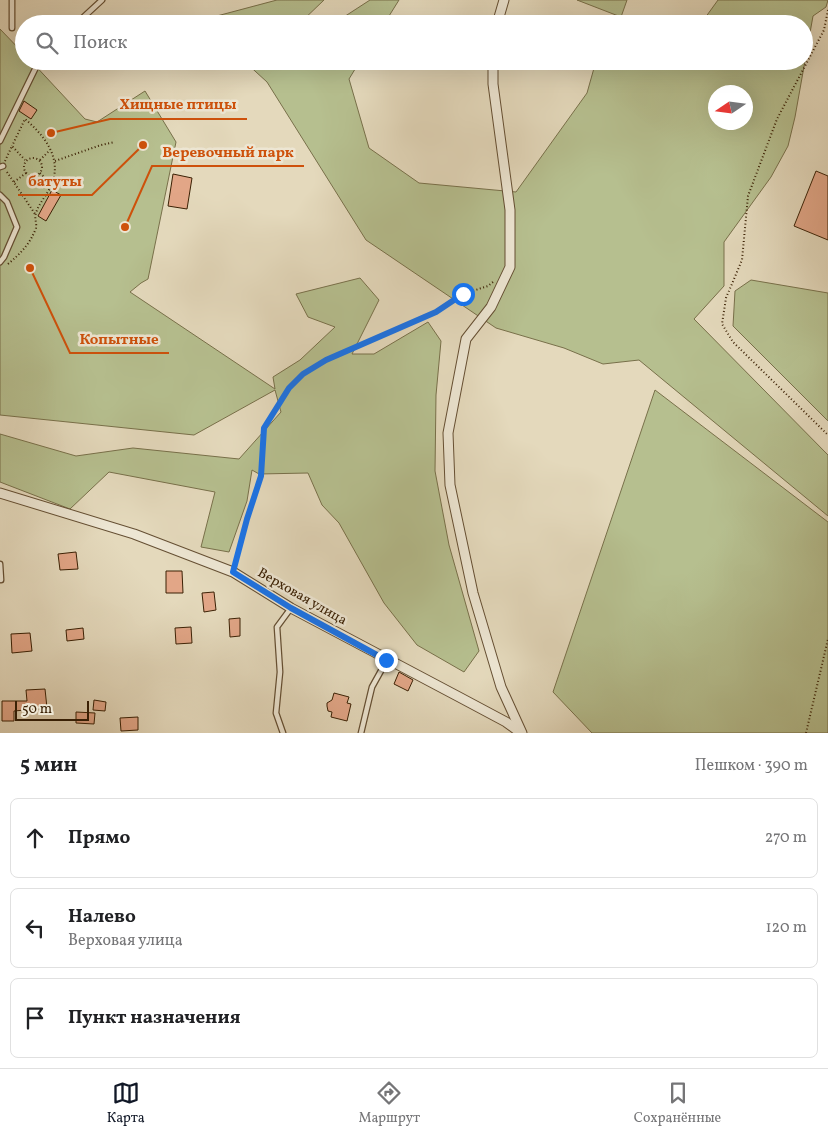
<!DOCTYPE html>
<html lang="ru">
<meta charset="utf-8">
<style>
body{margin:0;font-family:Vollkorn,serif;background:#f2f2f2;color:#202124}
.compass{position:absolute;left:708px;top:85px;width:45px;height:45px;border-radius:50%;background:#fff;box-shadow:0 5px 20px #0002;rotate:257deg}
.scale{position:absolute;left:15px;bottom:12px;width:74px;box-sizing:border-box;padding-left:5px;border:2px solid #3b2105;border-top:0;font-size:14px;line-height:18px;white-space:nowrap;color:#3b2105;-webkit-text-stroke:4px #ede6d3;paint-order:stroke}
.stop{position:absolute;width:15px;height:15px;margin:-11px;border:4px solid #1a73e8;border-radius:50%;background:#fff}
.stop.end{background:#1a73e8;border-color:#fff;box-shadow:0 1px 5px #0008}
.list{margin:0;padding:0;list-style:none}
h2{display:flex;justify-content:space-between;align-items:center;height:65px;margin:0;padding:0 20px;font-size:21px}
h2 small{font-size:16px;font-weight:400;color:#757577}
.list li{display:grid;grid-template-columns:32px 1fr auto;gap:15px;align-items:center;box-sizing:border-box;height:80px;margin:0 10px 10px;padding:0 10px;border:1px solid #e0e0e0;border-radius:8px}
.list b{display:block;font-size:19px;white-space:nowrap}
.list p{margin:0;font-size:16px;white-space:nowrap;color:#757577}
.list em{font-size:16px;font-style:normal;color:#757577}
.icon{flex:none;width:28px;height:28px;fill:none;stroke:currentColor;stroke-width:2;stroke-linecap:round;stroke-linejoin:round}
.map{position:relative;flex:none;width:828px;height:733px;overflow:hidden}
.search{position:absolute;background:#fff;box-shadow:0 5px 20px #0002;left:15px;right:15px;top:15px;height:55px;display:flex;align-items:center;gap:12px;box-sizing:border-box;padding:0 18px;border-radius:28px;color:#757577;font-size:19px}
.sheet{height:335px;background:#fff}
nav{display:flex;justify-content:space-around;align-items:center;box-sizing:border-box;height:70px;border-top:1px solid #e0e0e0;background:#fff;font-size:14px;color:#757577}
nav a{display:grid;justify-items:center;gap:2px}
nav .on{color:#111827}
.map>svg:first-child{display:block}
.green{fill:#b6bf8f;stroke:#78704a;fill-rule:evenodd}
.building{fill:#e2a687;stroke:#3b2105}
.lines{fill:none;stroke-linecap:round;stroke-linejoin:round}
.lane-casing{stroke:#654f33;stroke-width:7}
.street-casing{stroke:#654f33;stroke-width:11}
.path{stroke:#3b2105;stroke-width:2;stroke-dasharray:1 2.5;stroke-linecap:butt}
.lane{stroke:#ede6d3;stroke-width:4.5}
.street{stroke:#ede6d3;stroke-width:9}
.route{stroke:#1a73e8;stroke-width:6}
.labels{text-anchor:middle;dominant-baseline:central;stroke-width:5;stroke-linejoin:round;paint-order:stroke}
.street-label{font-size:14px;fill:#3b2105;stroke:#ede6d3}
.leader{fill:none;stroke:#ce510b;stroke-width:2}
.callout-dot{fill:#ce510b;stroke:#ede6d3;stroke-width:2}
.callout-label{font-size:15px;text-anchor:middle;font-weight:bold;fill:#ce510b;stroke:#ede6d3;stroke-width:5;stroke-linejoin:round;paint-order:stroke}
</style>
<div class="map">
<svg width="828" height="733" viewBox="0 0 828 733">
<rect width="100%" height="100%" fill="#e4d9bc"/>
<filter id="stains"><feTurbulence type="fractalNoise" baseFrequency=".004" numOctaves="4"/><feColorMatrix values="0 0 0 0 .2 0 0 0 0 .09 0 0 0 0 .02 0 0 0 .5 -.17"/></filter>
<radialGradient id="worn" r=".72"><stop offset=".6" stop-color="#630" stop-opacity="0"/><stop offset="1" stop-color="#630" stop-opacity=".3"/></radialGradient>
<g class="green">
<path d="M 277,0 L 324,0 L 299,24 L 202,24 L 198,21 Z"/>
<path d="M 370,0 L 399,0 L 384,24 L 333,24 Z"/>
<path d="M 577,0 L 627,0 L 621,17 Z"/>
<path d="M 718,0 L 828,0 L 826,7 L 813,16 L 795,117 L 788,146 L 771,177 L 724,242 L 724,286 L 694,319 L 828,455 L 828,516 L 639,360 L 603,364 L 564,348 L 496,328 L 366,240 L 267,82 L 244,61 L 360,61 L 349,79 L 369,148 L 419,183 L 516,192 L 587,93 L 596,61 L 804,61 L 804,24 L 683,24 L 705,18 ZM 716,92 L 746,92 L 746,122 L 716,122 Z"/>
<path d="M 0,29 L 24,54 L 24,61 L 31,61 L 85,119 L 97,122 L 145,91 L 176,142 L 148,279 L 141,283 L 130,292 L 275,389 L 273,377 L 300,360 L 335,327 L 308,317 L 296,294 L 360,278 L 379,300 L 352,354 L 374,354 L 428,322 L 441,341 L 436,395 L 435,471 L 449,545 L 479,651 L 464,672 L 417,645 L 384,603 L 339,523 L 322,505 L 308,473 L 259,474 L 252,470 L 247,501 L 229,552 L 201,547 L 215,492 L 109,472 L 70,509 L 0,482 L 0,434 L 76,456 L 133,448 L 239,459 L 281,412 L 275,390 L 194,435 L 0,415 Z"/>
<path d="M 751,280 L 828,293 L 828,421 L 733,326 L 735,291 Z"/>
<path d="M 655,390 L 828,522 L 828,733 L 592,733 L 553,692 Z"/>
</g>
<g class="building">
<path d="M 24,101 L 37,110 L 31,119 L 19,111 Z"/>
<path d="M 816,171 L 828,176 L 828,240 L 794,226 Z"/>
<path d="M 173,174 L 192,178 L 187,209 L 168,206 Z"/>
<path d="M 52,190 L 61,195 L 46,221 L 38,216 Z"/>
<path d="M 76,552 L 78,569 L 60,570 L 58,554 Z"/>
<path d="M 166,571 L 182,571 L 183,593 L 166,593 Z"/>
<path d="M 214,592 L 216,610 L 204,612 L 202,593 Z"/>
<path d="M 240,618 L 240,636 L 230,637 L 229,619 Z"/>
<path d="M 191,627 L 192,643 L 176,644 L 175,628 Z"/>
<path d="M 83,628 L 84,639 L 67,641 L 66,630 Z"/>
<path d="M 30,633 L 32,651 L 12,653 L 11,634 Z"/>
<path d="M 399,672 L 413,680 L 408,691 L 394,684 Z"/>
<path d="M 45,689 L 47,708 L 14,711 L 14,721 L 2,721 L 2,701 L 27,701 L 26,690 Z"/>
<path d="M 334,693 L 349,697 L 347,703 L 351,704 L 347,721 L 331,717 L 332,712 L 328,711 L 327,706 L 327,703 L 332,700 Z"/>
<path d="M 94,700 L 106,702 L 105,711 L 93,710 Z"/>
<path d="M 76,712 L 95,713 L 94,724 L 76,723 Z"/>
<path d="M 138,717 L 138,730 L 121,731 L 120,718 Z"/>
</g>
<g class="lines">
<defs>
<g id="lane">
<path d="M 12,0 L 12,28"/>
<path d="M 76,24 L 102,0"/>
<path d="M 0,141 L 39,61"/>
<path d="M 0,167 L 3,166"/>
<path d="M 0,195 L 7,202 L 17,227 L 4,257 L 0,262"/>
<path d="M 0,564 L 1,580"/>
<path d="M 283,733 L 276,713 L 280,672 L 277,627 L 291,608"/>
<path d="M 361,733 L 372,687 L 387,660"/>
</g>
<g id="street">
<path d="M 497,24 L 504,0"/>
<path d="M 493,61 L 493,84 L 510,210 L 510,267 L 491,307 L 466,339 L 448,433 L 450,485 L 473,593 L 501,687 L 522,733"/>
<path d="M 0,493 L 134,534 L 233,572 L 291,608 L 461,698 L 506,722 L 521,733"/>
</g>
</defs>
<use href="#lane" class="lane-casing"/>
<use href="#street" class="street-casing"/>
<g class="path">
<path d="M 828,10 L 824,30 L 777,119 L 748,196 L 742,260 L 726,298 L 722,324 L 733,342 L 828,435"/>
<circle cx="33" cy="167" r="9"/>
<path d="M 40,160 L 50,150"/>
<path d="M 5,161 L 12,146 L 25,160"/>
<path d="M 55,161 L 101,145 L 115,142"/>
<path d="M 7,172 L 35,214"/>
<path d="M 40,173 L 51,184"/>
<path d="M 14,182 L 26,173"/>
<path d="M 8,264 C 21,253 30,244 36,228 C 37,223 34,218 36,213 C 39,203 47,195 51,186 C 63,159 45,136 25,119 L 12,146"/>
<path d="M 236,563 L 247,519 L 261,476 L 264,429 L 289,388 L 303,374 L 326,360 L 436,312 L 463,294 L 488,286 L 493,282"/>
<path d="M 806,733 L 828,639"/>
</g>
<use href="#lane" class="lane"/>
<use href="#street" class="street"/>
</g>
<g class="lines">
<path class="route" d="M 386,660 L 291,608 L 233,572 L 247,519 L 261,476 L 264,428 L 289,388 L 303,374 L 326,360 L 436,312 L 463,294"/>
</g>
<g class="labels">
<g class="street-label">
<text transform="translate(302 597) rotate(30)">Верховая улица</text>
</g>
</g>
<path class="leader" d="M51 133L110 119H247M125 227L152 166H304M143 145L92 195H18M30 268L70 353H169"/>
<g class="callout-dot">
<circle cx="51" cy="133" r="5"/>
<circle cx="125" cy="227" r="5"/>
<circle cx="143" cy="145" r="5"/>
<circle cx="30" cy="268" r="5"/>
</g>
<g class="callout-label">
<text x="178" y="109">Хищные птицы</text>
<text x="228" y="157">Веревочный парк</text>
<text x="55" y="186">батуты</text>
<text x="119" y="344">Копытные</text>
</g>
<rect width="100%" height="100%" filter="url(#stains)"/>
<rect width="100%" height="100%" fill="url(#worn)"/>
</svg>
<svg class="compass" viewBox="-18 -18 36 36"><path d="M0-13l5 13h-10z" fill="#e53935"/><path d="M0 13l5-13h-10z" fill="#757577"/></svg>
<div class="scale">50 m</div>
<div class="stop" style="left:463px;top:294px"></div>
<div class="stop end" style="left:386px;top:660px"></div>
<div class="search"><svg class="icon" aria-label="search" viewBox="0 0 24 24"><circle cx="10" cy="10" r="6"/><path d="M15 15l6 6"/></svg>Поиск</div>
</div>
<section class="sheet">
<h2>5 мин<small>Пешком · 390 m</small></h2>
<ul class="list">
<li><svg class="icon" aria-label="ahead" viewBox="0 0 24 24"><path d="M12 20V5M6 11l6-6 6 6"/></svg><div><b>Прямо</b></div><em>270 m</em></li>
<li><svg class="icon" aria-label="left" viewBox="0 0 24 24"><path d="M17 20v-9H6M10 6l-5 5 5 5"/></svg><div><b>Налево</b><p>Верховая улица</p></div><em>120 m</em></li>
<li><svg class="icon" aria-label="arrive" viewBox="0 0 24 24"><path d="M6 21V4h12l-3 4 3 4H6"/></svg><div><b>Пункт назначения</b></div></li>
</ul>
</section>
<nav>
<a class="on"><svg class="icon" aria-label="map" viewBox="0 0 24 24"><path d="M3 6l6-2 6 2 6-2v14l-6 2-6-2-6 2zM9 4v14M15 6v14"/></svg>Карта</a>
<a><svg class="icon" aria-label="directions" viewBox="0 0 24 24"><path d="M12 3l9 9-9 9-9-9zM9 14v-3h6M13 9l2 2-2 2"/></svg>Маршрут</a>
<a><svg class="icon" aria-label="saved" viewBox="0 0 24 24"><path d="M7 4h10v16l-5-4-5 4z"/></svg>Сохранённые</a>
</nav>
